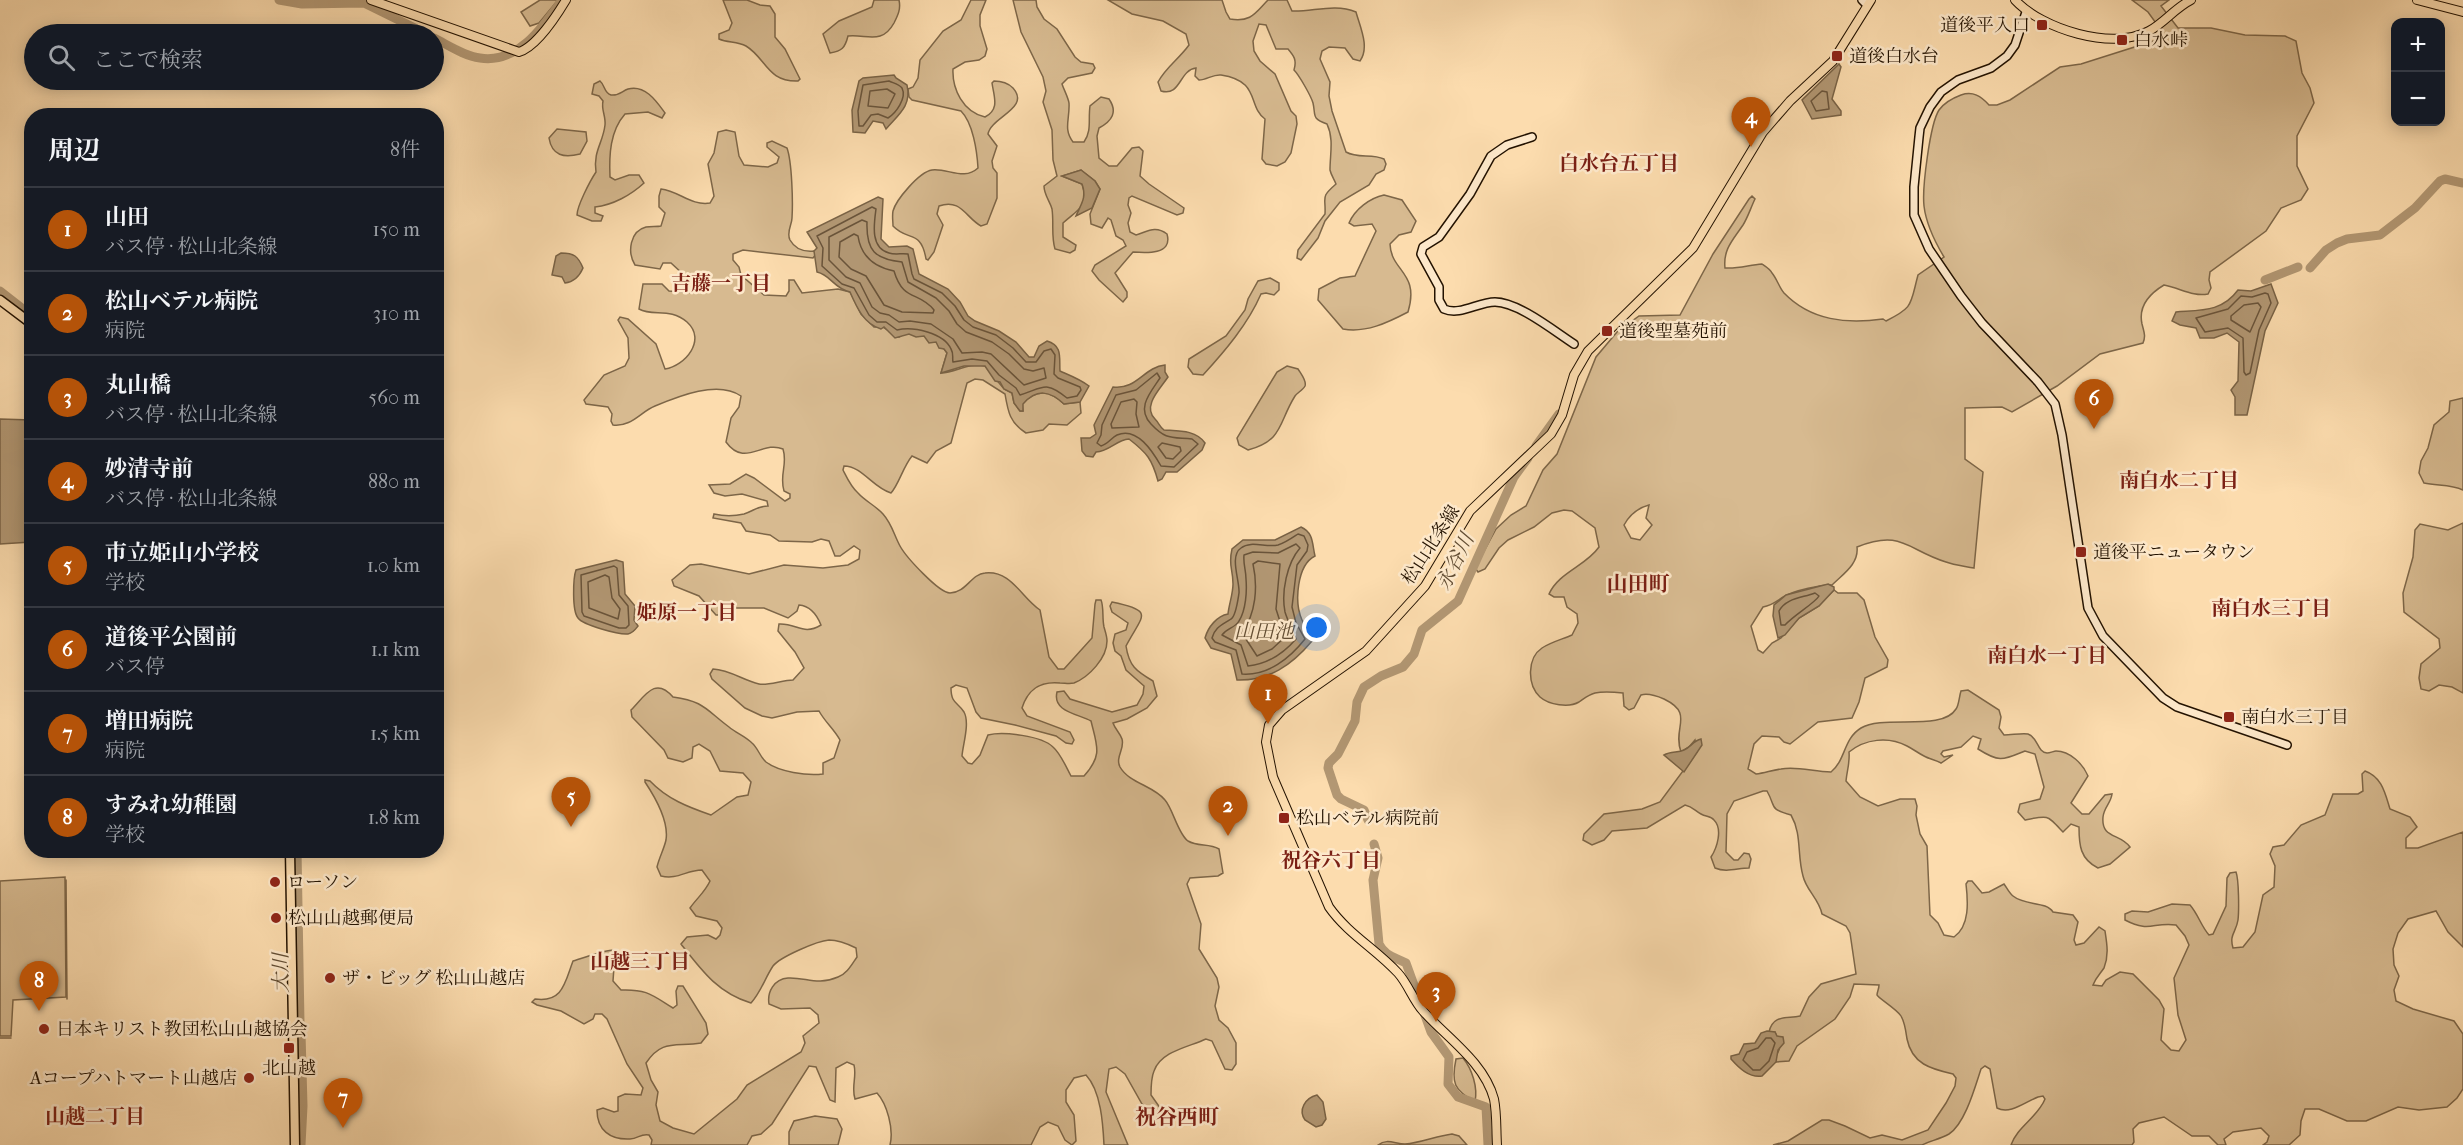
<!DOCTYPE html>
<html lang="ja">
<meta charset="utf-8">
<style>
body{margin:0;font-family:"IM FELL French Canon","Noto Serif JP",serif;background:#20242c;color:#f1f3f6}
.controls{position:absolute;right:18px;top:18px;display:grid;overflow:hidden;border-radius:12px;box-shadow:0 3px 15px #0003}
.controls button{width:54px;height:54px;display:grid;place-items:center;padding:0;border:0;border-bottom:2px solid #363941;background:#171b24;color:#f1f3f6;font:30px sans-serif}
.you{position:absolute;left:1317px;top:628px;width:21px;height:21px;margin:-15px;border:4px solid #fff;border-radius:50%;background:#1a73e8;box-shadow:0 0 0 9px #1a73e833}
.badge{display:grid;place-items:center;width:39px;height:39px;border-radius:50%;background:#b45309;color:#fff;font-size:20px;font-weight:700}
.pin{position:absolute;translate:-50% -50px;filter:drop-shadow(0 2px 3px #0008)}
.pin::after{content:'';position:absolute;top:32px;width:21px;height:18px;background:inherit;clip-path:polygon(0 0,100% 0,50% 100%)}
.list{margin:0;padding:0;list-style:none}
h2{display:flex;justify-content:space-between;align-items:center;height:78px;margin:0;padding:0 24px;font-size:26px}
h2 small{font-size:20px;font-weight:400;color:#9ea1a6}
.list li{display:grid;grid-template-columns:39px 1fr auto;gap:18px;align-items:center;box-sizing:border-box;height:84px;padding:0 24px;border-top:2px solid #363941}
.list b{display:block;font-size:22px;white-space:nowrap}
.list p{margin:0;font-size:20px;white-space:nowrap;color:#9ea1a6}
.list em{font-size:20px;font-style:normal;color:#9ea1a6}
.icon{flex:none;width:33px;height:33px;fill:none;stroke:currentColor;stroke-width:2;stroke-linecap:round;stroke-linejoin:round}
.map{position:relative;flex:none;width:2463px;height:1145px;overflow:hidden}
.search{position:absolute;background:#171b24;box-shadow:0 3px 15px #0003;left:24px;top:24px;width:420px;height:66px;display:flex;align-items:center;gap:15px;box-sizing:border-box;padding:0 21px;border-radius:33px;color:#9ea1a6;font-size:22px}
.panel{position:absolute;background:#171b24;box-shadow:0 3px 15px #0003;left:24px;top:108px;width:420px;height:750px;border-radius:24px}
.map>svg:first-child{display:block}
.green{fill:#d7ba90;stroke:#7d6648;stroke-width:1.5;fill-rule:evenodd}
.water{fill:#b29773;stroke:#796245;stroke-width:1.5}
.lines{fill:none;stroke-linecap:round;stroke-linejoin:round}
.shore{stroke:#6a543a;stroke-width:1.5}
.stream{stroke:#796245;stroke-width:1.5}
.river{stroke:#b29773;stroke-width:9}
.secondary-casing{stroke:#231200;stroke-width:10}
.primary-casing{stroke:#231200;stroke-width:10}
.highway-casing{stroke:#231200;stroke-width:11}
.secondary{stroke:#fde8ca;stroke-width:7}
.primary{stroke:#fcdcae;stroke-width:8}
.highway{stroke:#fcdcae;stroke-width:8}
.poi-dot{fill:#8f2418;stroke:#fde8ca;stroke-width:2}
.labels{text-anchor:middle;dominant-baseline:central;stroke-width:5;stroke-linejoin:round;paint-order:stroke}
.poi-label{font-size:18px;fill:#231200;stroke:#fde8ca;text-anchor:start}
.street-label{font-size:18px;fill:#231200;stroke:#fde8ca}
.neighbourhood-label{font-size:20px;font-weight:bold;fill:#7a1f14;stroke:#fde8ca}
.water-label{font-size:20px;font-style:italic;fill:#634e34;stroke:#fde8ca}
.quarter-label{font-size:21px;font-weight:bold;fill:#7a1f14;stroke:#fde8ca}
</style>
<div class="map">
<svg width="2463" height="1145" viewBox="0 0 2463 1145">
<rect width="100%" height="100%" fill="#fcdcae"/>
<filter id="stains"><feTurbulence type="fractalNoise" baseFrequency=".00333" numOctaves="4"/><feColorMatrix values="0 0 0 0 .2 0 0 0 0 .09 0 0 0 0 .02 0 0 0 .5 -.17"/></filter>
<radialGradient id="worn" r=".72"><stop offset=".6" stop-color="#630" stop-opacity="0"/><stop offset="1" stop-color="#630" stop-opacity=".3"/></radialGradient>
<g class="green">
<path d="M 540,0 L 558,0 L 539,23 L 530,26 L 521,12 Z"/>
<path d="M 723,0 L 747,0 L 760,5 L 770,6 L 775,14 L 775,37 L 785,49 L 800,79 L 798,81 C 767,82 766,58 746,46 C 737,41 728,43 719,39 L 719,34 L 729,30 L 732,23 Z"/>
<path d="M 874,0 L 899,0 C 901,9 898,15 894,23 C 882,45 867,34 848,36 C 845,48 842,51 830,53 L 823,34 L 839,21 L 872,7 Z"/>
<path d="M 971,0 L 986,0 L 980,15 L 980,26 L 987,49 L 985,56 L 979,60 L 965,62 L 953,69 C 952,89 963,112 985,117 C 1000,109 994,97 992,83 L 994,81 C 1002,81 1008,83 1013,88 C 1031,108 991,117 988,134 L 997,146 L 992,161 L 993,168 L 997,173 L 997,198 L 987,224 L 981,226 C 966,218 961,198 939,206 L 937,214 L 943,225 L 934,252 L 928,260 L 926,259 C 921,229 908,242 893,226 C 893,221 892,216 893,211 C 896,200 919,172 932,170 C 948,168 964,181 978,168 C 977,151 973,123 961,111 L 912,100 L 909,97 L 908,89 L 913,87 L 918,78 L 920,60 L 943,31 L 961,20 Z"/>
<path d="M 1013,0 L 1036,0 L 1037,7 L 1044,19 L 1057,29 L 1075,57 L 1081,62 L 1093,64 L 1095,68 L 1092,73 L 1068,78 L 1062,84 C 1064,90 1068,97 1069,103 C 1070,119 1063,129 1073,142 L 1084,142 C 1092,131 1088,119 1090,106 L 1101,97 L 1109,99 C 1118,112 1112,121 1099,128 L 1097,136 L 1099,158 L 1109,166 L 1117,166 L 1132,148 L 1139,147 L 1143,151 L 1140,176 L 1149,184 L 1184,208 L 1183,213 L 1177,215 L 1132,196 L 1129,198 L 1128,205 L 1131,213 L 1128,223 L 1130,232 L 1136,235 C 1147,232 1155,225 1167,234 C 1173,255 1146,253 1133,252 L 1115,273 L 1127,292 L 1127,297 L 1123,302 L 1099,280 L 1092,271 L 1095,265 L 1126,246 L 1123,240 L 1116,236 L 1111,220 L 1108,218 L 1102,228 L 1091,224 L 1090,214 L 1100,189 L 1095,181 L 1081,170 L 1062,176 L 1082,184 C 1090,207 1078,209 1063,223 L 1063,237 L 1076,245 L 1075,250 L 1070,253 L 1055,249 C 1051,236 1054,223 1052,209 C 1050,201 1044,195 1044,186 L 1057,176 L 1053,160 L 1052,130 L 1043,102 L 1046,91 L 1043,77 L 1021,32 Z"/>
<path d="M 1108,0 L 1222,0 L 1226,12 L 1230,19 C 1251,23 1256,12 1268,0 L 1287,0 L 1292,11 C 1313,12 1334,3 1356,12 C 1360,27 1370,47 1360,61 L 1353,59 L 1345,48 L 1329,47 L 1322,51 L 1320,59 L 1330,82 L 1329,96 L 1332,111 L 1346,152 C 1358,159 1372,153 1384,159 L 1386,164 L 1384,170 L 1376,174 L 1369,185 L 1340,202 L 1325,221 L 1318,238 L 1301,260 L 1297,258 L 1298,250 L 1325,214 C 1326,196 1320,198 1336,184 C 1334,179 1331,175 1330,170 C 1330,154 1334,139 1327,124 C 1311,118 1316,116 1313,103 C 1311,96 1299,75 1294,70 C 1297,60 1294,56 1288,49 L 1276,49 L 1266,25 L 1259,24 L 1253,41 L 1254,51 L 1260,61 L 1275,74 L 1291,111 L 1296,116 L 1297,124 L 1291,153 L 1285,162 L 1277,166 L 1266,164 L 1262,159 L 1265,119 C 1247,106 1261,81 1221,75 C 1213,74 1207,80 1199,80 L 1195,76 L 1196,68 C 1179,70 1181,97 1161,91 L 1158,82 C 1166,67 1179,59 1189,45 L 1186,34 L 1163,21 L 1132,14 Z"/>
<path d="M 2132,0 L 2169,0 L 2161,6 L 2178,28 L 2211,28 L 2245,35 L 2285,36 L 2296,41 L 2302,73 L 2310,88 L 2314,103 L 2297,136 L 2297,166 L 2308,189 L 2301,200 L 2281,208 L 2266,231 L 2210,272 L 2209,280 L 2211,288 L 2208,294 C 2193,297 2180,288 2164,285 C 2149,294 2138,306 2142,324 C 2144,332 2146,336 2143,343 L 2100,354 L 2057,386 L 2012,412 L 2002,407 L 1965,408 L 1965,459 L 1983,472 L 1974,568 C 1964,566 1954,565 1946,562 C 1907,550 1902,529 1857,547 C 1859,564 1843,574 1832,585 C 1823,584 1793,591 1785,596 C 1776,601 1774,605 1763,607 L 1751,626 L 1758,650 L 1763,653 L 1772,643 L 1781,638 L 1799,618 L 1819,606 L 1834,590 L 1838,593 L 1857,593 L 1864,600 L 1875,637 L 1888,660 L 1887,667 L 1865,678 L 1859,702 L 1852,718 L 1818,722 L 1790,744 L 1784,742 L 1779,737 L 1762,736 L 1754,744 L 1748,769 L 1756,774 C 1765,773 1772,770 1781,769 C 1798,766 1814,772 1831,772 C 1846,760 1843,739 1861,728 C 1883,714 1942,732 1956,709 C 1959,705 1959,697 1961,691 L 1968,690 L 1999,710 L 2001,717 L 1999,728 L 2004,735 C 2012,735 2021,733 2028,734 C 2038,737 2037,752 2047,753 C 2050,753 2054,751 2056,751 C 2070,751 2083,764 2088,776 L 2071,803 L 2082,814 L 2089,814 L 2105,795 L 2112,794 C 2111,803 2104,807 2103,817 C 2101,839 2120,833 2130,847 L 2110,864 L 2098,868 C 2080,859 2079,845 2079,827 L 2071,824 L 2063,832 C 2047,815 2049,815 2025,820 L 2018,812 L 2020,804 L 2040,799 L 2044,787 L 2035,754 L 2025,751 C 2003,760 2000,763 1978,749 L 1981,739 L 1973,736 L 1961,747 L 1943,751 L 1941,754 L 1944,757 L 1953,755 L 1941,763 C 1936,760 1929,759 1924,756 C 1918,753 1913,749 1907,746 C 1888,736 1865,739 1849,752 C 1850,763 1847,770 1846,781 L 1860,797 L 1878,806 L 1900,799 L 1915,799 L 1917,806 L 1916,815 L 1920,834 L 1927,846 L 1930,915 L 1938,923 L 1944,935 L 1954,937 C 1970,926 1968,901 1966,884 L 1968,881 L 1972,881 L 1982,893 L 1989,892 L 2004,884 C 2007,888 2009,893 2013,896 C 2025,906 2046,901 2053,912 L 2073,915 L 2078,922 L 2074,940 L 2076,945 L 2084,943 L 2099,927 L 2105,931 C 2107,944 2109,955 2104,968 C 2100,974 2096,977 2093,985 L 2102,986 L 2106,980 L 2120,972 L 2133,974 L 2159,1000 L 2164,1009 L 2161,1040 L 2171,1050 L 2179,1051 L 2186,1040 L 2178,1015 L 2174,978 L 2189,945 L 2185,936 L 2176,925 C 2152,922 2150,933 2125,920 L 2125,914 L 2132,911 L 2148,912 L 2172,904 L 2190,905 C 2198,914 2201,926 2209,935 L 2213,934 L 2226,906 L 2227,878 L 2230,873 L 2236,872 C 2239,880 2239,911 2238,920 C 2236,933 2229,934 2233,948 L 2243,947 L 2255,932 L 2263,895 L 2274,887 L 2275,866 L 2270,854 L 2273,847 L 2284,845 L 2301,825 L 2325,815 L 2333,794 L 2358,794 L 2363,791 L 2362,774 L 2365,771 C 2382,777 2385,793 2390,809 L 2410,817 L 2417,827 L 2406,838 L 2406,848 L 2418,848 L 2463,832 L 2463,947 L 2448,932 L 2436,911 L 2408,919 L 2398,933 L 2393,949 L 2394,965 L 2399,976 L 2394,990 L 2396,1001 L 2413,1009 L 2454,1021 L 2463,1034 L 2463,1089 L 2457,1098 L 2447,1107 L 2419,1110 L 2398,1107 L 2366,1121 L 2347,1121 L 2319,1109 L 2305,1109 L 2301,1121 L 2300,1135 L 2289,1145 L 2263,1145 L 2267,1142 L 2269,1136 L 2261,1128 L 2233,1132 L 2224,1139 L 2226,1145 L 2218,1145 L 2209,1136 L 2192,1136 L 2164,1117 L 2139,1123 L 2133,1129 L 2134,1142 L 2132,1145 L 2011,1145 C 2017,1127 2038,1117 2045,1099 L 2043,1096 L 2038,1097 C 2025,1102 2010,1115 1997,1108 L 1990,1069 L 1985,1066 L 1981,1069 C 1975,1087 1965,1124 1949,1134 C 1940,1139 1930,1141 1922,1145 L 1773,1145 L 1788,1141 L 1822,1120 L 1829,1120 L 1845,1126 L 1870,1138 L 1882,1135 L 1902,1140 L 1928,1130 L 1946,1103 L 1955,1086 L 1956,1078 L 1953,1074 C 1931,1069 1912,1064 1907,1039 C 1906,1032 1905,1023 1901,1016 C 1897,1009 1878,998 1877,995 C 1877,992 1879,989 1879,985 L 1854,984 L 1850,997 L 1835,1019 L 1797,1046 L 1789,1061 L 1776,1062 L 1775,1058 C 1783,1044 1780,1045 1775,1032 L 1769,1032 C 1773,1014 1787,1019 1800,1016 L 1809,997 L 1821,984 L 1856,974 L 1850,933 L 1846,926 L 1822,914 C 1819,899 1806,890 1803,876 C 1797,855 1802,834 1791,815 C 1768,808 1777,809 1767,791 L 1763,791 L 1734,801 L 1727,814 L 1726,852 L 1734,860 L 1738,860 L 1744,853 L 1749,854 L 1751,859 L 1749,868 C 1738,868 1726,873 1715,868 L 1711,857 C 1717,848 1723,829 1714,820 C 1711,816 1706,817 1701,814 C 1694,810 1693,807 1685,805 L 1647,828 L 1612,831 L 1604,840 L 1592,845 L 1583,840 L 1584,834 L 1604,814 L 1642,809 L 1660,802 L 1697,752 L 1695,740 L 1689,747 L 1681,752 C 1672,727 1695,714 1664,699 C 1657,696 1648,693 1641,695 L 1634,708 L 1629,710 L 1624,706 L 1623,693 C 1614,692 1604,691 1595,693 C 1588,695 1585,698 1579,702 C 1569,708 1549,705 1540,697 C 1527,685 1527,658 1542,648 C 1551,642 1563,639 1572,635 L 1578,623 L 1577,614 L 1567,607 L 1564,597 L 1554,597 L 1549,594 C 1559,572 1586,566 1599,547 L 1595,528 L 1572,511 L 1564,510 L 1552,513 L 1534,527 L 1508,540 L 1499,548 L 1485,569 L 1478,572 L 1475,568 L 1496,529 L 1511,515 L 1526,506 L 1543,470 L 1557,454 L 1596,357 L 1617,332 L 1639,316 L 1680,315 L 1713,254 L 1749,199 L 1752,196 L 1755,199 C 1751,207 1748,217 1743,225 C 1733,240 1723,249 1725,268 C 1738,269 1749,265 1762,264 C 1765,266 1770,269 1772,273 C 1777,279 1779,287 1784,293 C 1811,321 1847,324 1883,319 L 1886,321 C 1914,307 1910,305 1918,275 L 1944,257 C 1935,242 1926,223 1924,206 C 1922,188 1930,124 1939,110 C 1944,103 1953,98 1961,95 C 1973,91 1981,96 1989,105 L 1997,105 L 2010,100 L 2060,67 L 2081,64 L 2166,37 L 2148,12 ZM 1649,505 L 1646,518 L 1652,525 L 1640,540 L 1631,538 L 1624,525 C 1630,514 1638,508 1649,505 Z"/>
<path d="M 600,81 C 605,85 604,93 611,95 C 619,96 622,91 628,89 C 645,84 657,102 665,113 L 662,118 L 648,112 L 625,114 C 610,131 609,155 610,177 L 615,180 L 629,175 L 639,175 L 644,183 C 631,195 613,205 595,207 L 595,213 L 603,216 L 601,221 L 592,221 L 577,215 C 577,206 590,181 596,172 C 593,151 603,143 605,125 C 606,116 601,110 603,101 L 599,96 L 592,94 L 594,84 Z"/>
<path d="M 557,129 L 586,132 L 587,141 L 580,154 C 564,158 552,156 549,138 Z"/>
<path d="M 726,130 L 735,132 L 739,156 L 744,165 L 768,167 L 777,163 L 779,157 L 767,147 L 767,143 L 772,141 L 787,148 C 792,162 793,202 792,218 C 792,225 786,232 790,240 C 795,249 804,252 814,251 L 816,254 L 813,258 L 743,250 L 733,254 L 733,260 L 739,267 L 741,275 L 764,295 L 786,296 L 789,291 L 789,280 L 794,280 L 802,293 L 838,289 L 850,292 L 861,314 L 874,327 L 883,327 L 899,337 C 914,328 939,339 947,353 L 941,373 C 957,372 969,362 985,366 L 1004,389 L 1012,393 L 1014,403 L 1020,411 L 1023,411 L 1022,404 C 1037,388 1050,391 1064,404 L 1080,402 L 1081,413 L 1067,425 L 1049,424 L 1043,430 L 1026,433 C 1010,423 1008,412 1005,394 L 983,380 L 975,379 L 967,383 L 951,443 L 936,451 L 927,463 L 912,456 C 903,467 899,484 891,493 C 873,488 862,466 844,466 L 843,470 C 847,478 851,487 858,493 C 865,501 876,506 883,514 C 892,524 894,535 900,546 C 906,557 939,593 950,593 C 966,593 971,574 985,573 C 1011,570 1021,597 1040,610 L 1049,657 L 1058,669 L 1064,669 L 1092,638 L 1095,604 L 1096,600 L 1101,600 C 1104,607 1102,618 1104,627 C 1105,631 1107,636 1107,641 C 1107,658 1089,677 1074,683 C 1069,684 1065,683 1060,683 C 1040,681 1028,689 1022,708 L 1027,716 L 1070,732 L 1074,740 L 1072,744 L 1066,743 L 1056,736 L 1015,725 L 981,718 L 976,712 L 967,688 L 956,685 L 951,688 C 951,704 958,702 964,712 C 970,723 963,744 962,756 L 968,763 L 972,764 L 980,755 L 988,735 C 1003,731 1042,736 1053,747 C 1061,754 1066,767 1071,776 L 1084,776 C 1103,755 1097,746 1091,721 C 1079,714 1052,712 1057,692 L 1064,691 L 1070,699 L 1112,712 L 1137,705 L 1143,694 L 1144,686 L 1126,670 L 1121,656 L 1115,651 L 1113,643 L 1115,634 L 1126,630 L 1128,623 L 1112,612 L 1110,606 L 1112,602 C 1156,611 1142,615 1126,646 C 1129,666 1136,671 1153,681 L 1157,696 L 1147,708 L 1127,719 L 1113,723 C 1115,729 1120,733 1122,739 C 1125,749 1115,757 1120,767 C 1129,783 1154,786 1165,800 C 1173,809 1178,834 1188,841 C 1198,847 1209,843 1219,849 L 1223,873 L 1218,876 L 1190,878 L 1187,884 L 1201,924 L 1199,949 L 1217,978 L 1219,987 L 1215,1006 L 1219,1020 L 1228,1028 L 1236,1043 L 1236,1064 L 1232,1070 L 1225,1069 L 1212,1041 L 1206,1039 C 1189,1047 1161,1051 1154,1071 C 1151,1078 1151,1088 1151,1095 L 1163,1112 L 1163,1116 L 1156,1118 L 1142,1104 L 1125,1074 L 1116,1067 L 1109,1069 L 1106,1092 L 1128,1145 L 1104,1145 C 1103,1124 1101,1091 1086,1075 L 1074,1078 L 1066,1090 L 1066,1102 L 1074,1115 L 1076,1141 L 1072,1145 L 1065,1140 L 1058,1126 L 1048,1122 L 1040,1127 L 1031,1145 L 890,1145 C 894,1129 887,1104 877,1093 L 855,1099 C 851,1087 857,1077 854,1065 L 847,1062 L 836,1068 L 835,1102 L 830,1100 L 816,1067 L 809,1066 L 772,1124 L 761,1134 L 752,1136 L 747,1145 L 651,1145 L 652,1140 L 649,1135 C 641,1133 638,1139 630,1139 C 610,1140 597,1130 597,1110 L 603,1108 L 614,1112 L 618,1111 L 618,1097 L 625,1094 L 641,1095 L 643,1088 L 627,1064 L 607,1019 L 602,1014 L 595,1014 L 593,1019 L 584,1024 L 561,1011 L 537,1005 L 532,1002 L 535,999 C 563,1003 565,982 573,961 C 584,958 604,950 614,950 L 619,954 L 619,961 L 614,967 L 613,981 L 621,990 C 647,989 652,995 673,1008 L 677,1005 L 676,991 L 678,986 L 683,986 L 706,1023 L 708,1034 L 701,1043 C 675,1047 662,1039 646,1063 L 651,1080 L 658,1092 L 656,1105 L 660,1121 L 673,1128 L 694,1134 L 737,1099 L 747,1085 L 801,1052 L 805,1043 L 803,1036 L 819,1023 L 818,1015 L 810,1008 L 781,1009 L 769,1004 C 767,992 774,979 788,978 C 806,977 817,986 838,977 C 847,974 852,964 857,957 L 856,948 C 848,944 839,940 829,940 C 817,941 780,957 773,966 C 765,978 761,992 751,1003 C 718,993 702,971 681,944 L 687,937 L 708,935 L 716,939 L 720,935 L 722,928 L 717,921 L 696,916 L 690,908 C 697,898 705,892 710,881 L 702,870 C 686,870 678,880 661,876 L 657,867 C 659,858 664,849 666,840 C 669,821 655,797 645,782 L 645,780 L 650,781 C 667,799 688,807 711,815 L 737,797 L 748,795 L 751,782 L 743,773 L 720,771 L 710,751 L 699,744 L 693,747 L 692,758 L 683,762 L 668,758 L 664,750 L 632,717 L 631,710 C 645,696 655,676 673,697 C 704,701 706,710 729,727 C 736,733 745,736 752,743 C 758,748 760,757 766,762 C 779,772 807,776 823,774 L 823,763 L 834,758 L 840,740 C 834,729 825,722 819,711 L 797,712 L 772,718 L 762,716 L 745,708 L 712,679 L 710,674 L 713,669 C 730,670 743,680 759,684 C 767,686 783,680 793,680 L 804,668 L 795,652 L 778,631 L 779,624 C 797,623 803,636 821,625 C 817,615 810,606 799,605 L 797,611 L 788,618 L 764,608 L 735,608 L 727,615 L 716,615 L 699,596 L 674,586 L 672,580 L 690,565 L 701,564 L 749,574 L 784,565 L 823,568 L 848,565 L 859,559 L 860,550 L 854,546 L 840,556 L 835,556 L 829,541 L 821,539 L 812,542 L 779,541 L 770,535 L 746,531 L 741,523 L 713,518 L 714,514 C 723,516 735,516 744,514 C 753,511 758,506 768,506 L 767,501 L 742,494 L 725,496 L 714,493 L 709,485 L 730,484 L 746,474 L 754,478 L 785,501 L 790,498 L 790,494 L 784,491 C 779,474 788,465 783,449 C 762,440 745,468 726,442 L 731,418 L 739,407 L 741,396 C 718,380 679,396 655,406 C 640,412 632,427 613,425 L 611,421 L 612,414 L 608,407 L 586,404 L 584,400 L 604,375 L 625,366 L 629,358 L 628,338 L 618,320 L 620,317 L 628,319 L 656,344 L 665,369 C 685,366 707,340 687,322 C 670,307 653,317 639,309 L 643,284 L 662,284 L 669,291 L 696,293 L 703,290 L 706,279 L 683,274 L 671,263 L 663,263 L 660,269 L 635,265 C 627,252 630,231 646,227 C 651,226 657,227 661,226 L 665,213 L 659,207 L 659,196 L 661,189 C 679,191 691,206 710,203 L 714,196 L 708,164 L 714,153 L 718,132 Z"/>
<path d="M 1384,195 L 1402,200 L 1416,221 L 1411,232 L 1399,235 L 1390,244 C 1391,272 1420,272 1408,312 C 1387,323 1366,333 1343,329 L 1318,300 L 1319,289 L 1340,278 L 1355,276 L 1376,231 L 1372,224 L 1354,226 L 1349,223 C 1355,209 1370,198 1384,195 Z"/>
<path d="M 1270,278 L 1279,283 L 1279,290 L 1274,295 L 1266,293 L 1261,294 C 1248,324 1225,351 1203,375 L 1193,374 L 1188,367 L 1189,359 L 1226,336 L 1245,310 L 1248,299 L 1258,281 Z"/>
<path d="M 1287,366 L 1298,369 C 1301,374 1307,381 1305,386 C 1303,390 1297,393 1295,396 C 1278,423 1284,440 1248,450 L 1239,445 L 1237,438 L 1277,372 Z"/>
<path d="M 2463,398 L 2463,490 C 2451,484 2437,486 2424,483 L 2419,473 L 2421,461 L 2428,448 L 2434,425 L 2449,412 L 2450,401 Z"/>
<path d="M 2463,523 L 2463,693 L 2452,687 L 2439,685 L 2429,691 L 2421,689 L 2419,678 L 2421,664 L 2440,648 L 2439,639 L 2404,612 L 2403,593 L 2413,557 L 2415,530 L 2420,524 L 2448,530 Z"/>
<path d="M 65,877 L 66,997 L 13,1000 L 11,1036 L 0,1036 L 0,881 Z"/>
<path d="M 1463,1058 C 1472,1069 1478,1087 1475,1102 C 1454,1090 1451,1083 1456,1059 Z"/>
<path d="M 815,1116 L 837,1119 L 842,1129 L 838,1145 L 789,1145 L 789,1132 L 794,1121 Z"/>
<path d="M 1452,1134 L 1459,1136 L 1467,1145 L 1378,1145 C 1387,1138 1395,1144 1405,1144 C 1421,1143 1436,1136 1452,1134 Z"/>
</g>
<g class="water">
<path d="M 1839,64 L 1841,67 L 1832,99 L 1841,111 L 1841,115 L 1812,119 L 1802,100 Z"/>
<path d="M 894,75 L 896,78 L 907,85 C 912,106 898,115 886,129 L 883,123 L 873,121 L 865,133 L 853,132 L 852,110 L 859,81 L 863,78 Z"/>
<path d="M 1081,170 L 1095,181 L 1100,189 L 1092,208 L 1076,216 C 1081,204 1087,198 1082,184 L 1062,176 Z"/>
<path d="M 878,197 L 883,199 L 881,239 L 889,247 L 907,246 L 913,249 L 919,274 L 948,289 L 960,302 L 968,316 L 975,321 L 999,331 L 1016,342 L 1029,357 L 1034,357 L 1039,346 L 1047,341 C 1063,346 1059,357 1060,371 C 1069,375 1080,379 1089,386 L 1080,402 L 1064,404 C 1050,391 1037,388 1023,404 L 1023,411 L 1020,411 L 1014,403 L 1012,393 L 1004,389 L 1000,382 L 995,381 L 985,366 L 964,366 L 941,373 L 947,353 L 944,349 L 939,348 L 936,342 L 929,343 L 924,336 L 916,337 L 909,334 L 895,338 L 884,327 L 881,329 C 864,324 857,308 850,292 C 833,288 831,275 817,272 L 814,251 L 817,248 L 807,232 Z"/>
<path d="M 561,253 C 574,253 578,256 583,268 C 580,275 574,282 565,283 L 562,277 L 552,275 L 556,256 Z"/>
<path d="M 2271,284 L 2278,303 L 2265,331 L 2247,415 L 2235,415 L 2235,397 L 2231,390 L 2238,381 L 2239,342 L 2227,333 L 2214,338 L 2200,338 L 2196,328 L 2180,325 L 2172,321 L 2176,312 C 2201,310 2222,312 2238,290 L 2251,291 Z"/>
<path d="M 1165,365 L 1165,372 L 1168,377 C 1160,389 1142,406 1155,419 C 1159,423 1159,426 1164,430 C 1179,431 1196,430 1205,443 L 1202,450 L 1177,472 L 1166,472 L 1162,479 L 1158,481 C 1152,459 1147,453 1129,439 C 1116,440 1110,451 1096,452 L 1093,457 L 1086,456 L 1082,451 L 1081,438 L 1090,438 L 1096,434 L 1094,425 L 1113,387 C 1137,390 1144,367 1165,365 Z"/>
<path d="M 0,419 L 31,420 L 31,542 L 0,544 Z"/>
<path d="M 1301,527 C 1314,533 1312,544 1315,556 C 1297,565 1294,602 1302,620 C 1305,628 1312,632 1312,641 C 1292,665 1269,681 1237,680 L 1231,654 L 1211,648 L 1205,638 C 1208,627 1217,616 1228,614 C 1229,604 1233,594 1233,584 C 1233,568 1228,566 1232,549 L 1243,540 L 1275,540 Z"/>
<path d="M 616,560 L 623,562 L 625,594 L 635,606 L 634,620 L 638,626 C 635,630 633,633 628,634 C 619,635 583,625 578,618 C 572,611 573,578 576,570 Z"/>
<path d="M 1828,584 L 1834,587 L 1834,590 L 1819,606 L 1799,618 L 1785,635 L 1778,638 L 1773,616 L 1774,605 L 1786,595 Z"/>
<path d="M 1701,739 L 1702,745 L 1684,772 L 1664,755 C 1671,751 1678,753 1684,750 C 1691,747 1693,741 1701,739 Z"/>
<path d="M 1767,1031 L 1775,1032 L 1777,1036 L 1783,1037 L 1784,1043 L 1778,1050 L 1776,1062 L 1762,1076 C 1749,1078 1739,1068 1731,1059 L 1731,1056 L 1739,1054 L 1744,1044 L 1755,1043 L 1761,1033 Z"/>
<path d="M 1317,1095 L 1323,1102 L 1326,1119 L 1322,1125 L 1316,1127 L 1305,1120 C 1298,1110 1305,1098 1317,1095 Z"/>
</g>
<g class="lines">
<g class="shore">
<path d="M 889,81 C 893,83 899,84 902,88 C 907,98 896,113 888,118 L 878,114 L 871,115 L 863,126 L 859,126 L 858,111 L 863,85 Z"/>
<path d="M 887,89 L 895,94 L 888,108 L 868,106 L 870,91 Z"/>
<path d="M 1822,91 L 1827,92 L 1829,109 L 1816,111 L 1811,101 Z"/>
<path d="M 872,207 L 876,209 C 874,224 870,248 889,253 C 895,255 902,253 908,254 L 912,274 L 914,279 L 942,293 L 955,306 L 964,320 L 973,327 L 996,335 L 1013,348 L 1026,362 L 1036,362 L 1044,351 L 1051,349 L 1055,355 L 1054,374 L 1058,378 L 1080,387 L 1081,390 L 1077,396 L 1067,398 C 1045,380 1043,388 1020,395 L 1016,388 L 999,375 L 987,361 L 972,359 L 953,362 C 952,358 954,354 951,349 C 944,333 913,326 897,330 L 886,322 L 877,322 L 869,315 L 854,288 L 842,284 L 822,266 L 823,248 L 817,236 Z"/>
<path d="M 862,220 L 867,222 C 866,251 875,259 902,262 L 908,282 L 936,298 L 949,311 L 957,324 L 966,332 L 992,342 L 1009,354 L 1024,369 L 1033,371 L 1044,368 L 1046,378 L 1024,385 L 991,354 L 982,352 L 962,353 L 953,339 L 931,324 L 910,321 L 899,322 L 889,315 L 880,313 L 872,307 L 860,283 L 846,277 L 829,260 L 829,237 Z"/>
<path d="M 854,234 L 858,236 C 861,256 874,267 894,271 C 903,302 919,291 934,310 L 933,313 L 902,312 L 884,305 L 866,276 L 851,269 L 839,257 L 840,242 Z"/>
<path d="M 2265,293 L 2268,294 L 2271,303 L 2259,330 L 2250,373 L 2246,375 L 2244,372 L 2243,338 L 2228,328 L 2205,332 L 2196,318 L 2228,309 L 2241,296 L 2252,297 Z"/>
<path d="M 2258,303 L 2261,307 L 2250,332 L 2231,320 L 2231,316 L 2244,305 Z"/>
<path d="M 1157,373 L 1160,378 C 1150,393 1136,408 1151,424 C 1166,440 1171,437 1192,439 L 1198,444 L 1174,467 L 1161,466 C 1153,452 1137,426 1117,435 C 1111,438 1108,444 1101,446 L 1097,443 L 1101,435 L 1102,425 L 1116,395 L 1136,390 Z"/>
<path d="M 1134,399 L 1137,402 L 1136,414 L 1139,427 L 1112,428 L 1111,424 L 1121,402 Z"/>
<path d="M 1162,443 L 1180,447 L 1181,451 L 1173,459 L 1166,458 L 1158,447 Z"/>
<path d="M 1298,534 L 1304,536 L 1308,545 L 1307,551 L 1297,565 L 1292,607 L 1296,623 L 1305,639 C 1290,658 1268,676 1242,674 L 1236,650 L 1215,642 L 1212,638 C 1215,627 1222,625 1231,619 C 1236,616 1238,599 1239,593 C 1240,581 1229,556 1241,548 C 1251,540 1266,548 1278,545 C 1285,543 1292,538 1298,534 Z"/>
<path d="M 1296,544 L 1300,548 C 1287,563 1281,592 1285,612 C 1288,622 1293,630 1296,639 C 1283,654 1268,664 1248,666 L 1241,645 L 1222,635 C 1227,628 1235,628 1239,621 C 1246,610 1247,591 1246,579 C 1246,570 1243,564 1244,555 L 1253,552 L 1278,553 Z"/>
<path d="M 1258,561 L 1280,564 L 1276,609 L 1285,637 L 1272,649 L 1257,656 L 1242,633 C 1256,613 1258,587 1253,564 Z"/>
<path d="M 614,566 L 617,568 L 619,595 L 628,606 L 629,625 L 626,628 L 619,628 L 584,616 L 582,612 L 581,575 Z"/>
<path d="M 605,575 L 609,577 L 612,598 L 620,609 L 618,619 L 589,608 L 588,582 Z"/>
<path d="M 1815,593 L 1819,596 C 1815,603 1794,615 1785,625 L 1781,625 L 1779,611 C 1786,598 1802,598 1815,593 Z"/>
<path d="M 1766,1038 L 1771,1038 L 1775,1043 L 1769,1061 L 1760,1070 L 1753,1070 L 1743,1060 L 1747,1052 L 1758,1048 Z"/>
</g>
<g class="stream">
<path d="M 66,880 L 67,999"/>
<path d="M 0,1038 L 11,1038"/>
</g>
<g class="river">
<path d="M 279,0 L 302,4 L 364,3 L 427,34"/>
<path d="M 434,38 C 448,45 464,56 480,58 C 518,64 543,27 562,0"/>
<path d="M 2310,268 L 2326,250 L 2337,243 L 2347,239 L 2380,235 L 2415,208 L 2440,181 L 2445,179 L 2463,183"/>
<path d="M 2265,280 L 2298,267"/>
<path d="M 0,291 L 32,316"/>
<path d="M 1536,446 L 1559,414"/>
<path d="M 1368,820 L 1364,810 L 1341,799 L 1337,795 L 1328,768 L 1329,763 L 1338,754 L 1355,721 L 1357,702 L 1364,687 L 1381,676 L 1403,667 L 1414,654 L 1422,630 L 1458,601 L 1514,477 L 1528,458"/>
<path d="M 1374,844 L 1378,858 L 1373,880 L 1379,944 C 1385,956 1395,957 1406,963 L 1431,1032 L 1449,1057 L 1448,1084 L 1458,1097 L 1486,1107 L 1488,1145"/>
<path d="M 297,850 L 300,1023"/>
<path d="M 301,1033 L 303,1106 L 301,1145"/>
</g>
<defs>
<g id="secondary">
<path d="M 1862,0 L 1867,5"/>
<path d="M 2026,12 L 2015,45 L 2007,56 L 1991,68 L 1958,80 L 1941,92 L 1930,107 L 1920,128 L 1919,137 L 1914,187 L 1914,215 L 1929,249 L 1961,296 L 1982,323 L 2038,382 L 2055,404 L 2062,435 L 2088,608 L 2103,636 L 2163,698 L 2177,707 L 2287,745"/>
<path d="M 1532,137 L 1507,145 L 1491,156 L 1470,194 L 1439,237 L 1423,247 L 1421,254 L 1439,287 L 1439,300 L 1444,309 C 1460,316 1478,302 1495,302 C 1518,302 1554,331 1574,344"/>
</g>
<g id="primary">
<path d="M 371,0 L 519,52 C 536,47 557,15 566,0"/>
<path d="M 2015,0 C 2042,29 2112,51 2149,31 C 2164,23 2175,8 2191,0"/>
<path d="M 2417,0 L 2463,12"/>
<path d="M 1497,1145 C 1496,1130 1497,1114 1494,1099 C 1484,1062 1447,1038 1423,1011 C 1413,1000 1408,984 1398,973 C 1376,949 1348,934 1329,907 L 1273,777 L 1266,742 L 1269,725 L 1282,710 L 1366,651 L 1425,586 L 1470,511 L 1551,434 L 1562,415 L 1574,375 L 1588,351 L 1693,248 L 1763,132 L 1790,101 L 1833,61 L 1871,0"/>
</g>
<g id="highway">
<path d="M 0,300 L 32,324"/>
<path d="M 290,850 L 295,1145"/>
</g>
</defs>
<use href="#secondary" class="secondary-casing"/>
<use href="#primary" class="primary-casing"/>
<use href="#highway" class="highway-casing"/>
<use href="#secondary" class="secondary"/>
<use href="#primary" class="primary"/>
<use href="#highway" class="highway"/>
</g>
<g class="poi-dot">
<rect x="2036" y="19" width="12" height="12" rx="3"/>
<rect x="2116" y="34" width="12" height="12" rx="3"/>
<rect x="1831" y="50" width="12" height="12" rx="3"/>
<rect x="1601" y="325" width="12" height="12" rx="3"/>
<rect x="2075" y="546" width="12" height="12" rx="3"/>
<rect x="2223" y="711" width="12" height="12" rx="3"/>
<rect x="1278" y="812" width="12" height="12" rx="3"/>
<circle cx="275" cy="882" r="6"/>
<circle cx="276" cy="918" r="6"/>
<circle cx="330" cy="978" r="6"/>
<circle cx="44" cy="1029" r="6"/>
<rect x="283" y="1042" width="12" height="12" rx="3"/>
<circle cx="249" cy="1078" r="6"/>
</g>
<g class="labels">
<g class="poi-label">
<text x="2030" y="25" text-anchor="end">道後平入口</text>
<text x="2134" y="40">白水峠</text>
<text x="1849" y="56">道後白水台</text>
<text x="1619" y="331">道後聖墓苑前</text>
<text x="2093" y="552">道後平ニュータウン</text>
<text x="2241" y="717">南白水三丁目</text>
<text x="1296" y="818">松山ベテル病院前</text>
<text x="287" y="882">ローソン</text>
<text x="288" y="918">松山山越郵便局</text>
<text x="342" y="978">ザ・ビッグ 松山山越店</text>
<text x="56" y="1029">日本キリスト教団松山山越協会</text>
<text x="289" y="1068" text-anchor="middle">北山越</text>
<text x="237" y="1078" text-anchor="end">Aコープハトマート山越店</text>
</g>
<g class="street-label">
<text transform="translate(1431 545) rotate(-57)">松山北条線</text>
</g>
<g class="neighbourhood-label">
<text x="1619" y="163">白水台五丁目</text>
<text x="721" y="283">吉藤一丁目</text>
<text x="2179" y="480">南白水二丁目</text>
<text x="2271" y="608">南白水三丁目</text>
<text x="687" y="612">姫原一丁目</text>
<text x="2047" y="655">南白水一丁目</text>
<text x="1331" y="860">祝谷六丁目</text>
<text x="640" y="961">山越三丁目</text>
<text x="95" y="1116">山越二丁目</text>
</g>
<g class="water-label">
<text transform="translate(1455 562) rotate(-64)">永谷川</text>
<text x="1264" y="631">山田池</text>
<text transform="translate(281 973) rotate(-91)">大川</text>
</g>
<g class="quarter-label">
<text x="1638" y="584">山田町</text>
<text x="1177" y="1117">祝谷西町</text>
</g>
</g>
<rect width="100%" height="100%" filter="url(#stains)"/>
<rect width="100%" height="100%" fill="url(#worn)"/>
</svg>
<div class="controls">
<button>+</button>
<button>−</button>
</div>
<div class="you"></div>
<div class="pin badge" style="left:1268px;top:724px">1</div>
<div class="pin badge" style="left:1228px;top:836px">2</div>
<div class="pin badge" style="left:1436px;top:1022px">3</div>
<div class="pin badge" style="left:1751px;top:147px">4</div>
<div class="pin badge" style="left:571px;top:827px">5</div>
<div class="pin badge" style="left:2094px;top:429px">6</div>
<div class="pin badge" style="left:343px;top:1128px">7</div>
<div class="pin badge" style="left:39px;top:1011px">8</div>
<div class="search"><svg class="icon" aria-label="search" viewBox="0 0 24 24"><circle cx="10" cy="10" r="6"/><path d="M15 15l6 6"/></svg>ここで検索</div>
<section class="panel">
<h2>周辺<small>8件</small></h2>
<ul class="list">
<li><span class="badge">1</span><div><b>山田</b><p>バス停 · 松山北条線</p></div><em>150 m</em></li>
<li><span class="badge">2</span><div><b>松山ベテル病院</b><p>病院</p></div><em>310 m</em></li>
<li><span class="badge">3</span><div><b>丸山橋</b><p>バス停 · 松山北条線</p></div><em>560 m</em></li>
<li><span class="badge">4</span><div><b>妙清寺前</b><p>バス停 · 松山北条線</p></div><em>880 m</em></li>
<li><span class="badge">5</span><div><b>市立姫山小学校</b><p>学校</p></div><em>1.0 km</em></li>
<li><span class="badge">6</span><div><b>道後平公園前</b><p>バス停</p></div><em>1.1 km</em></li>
<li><span class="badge">7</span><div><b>増田病院</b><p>病院</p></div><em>1.5 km</em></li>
<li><span class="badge">8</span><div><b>すみれ幼稚園</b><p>学校</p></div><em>1.8 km</em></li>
</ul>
</section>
</div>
